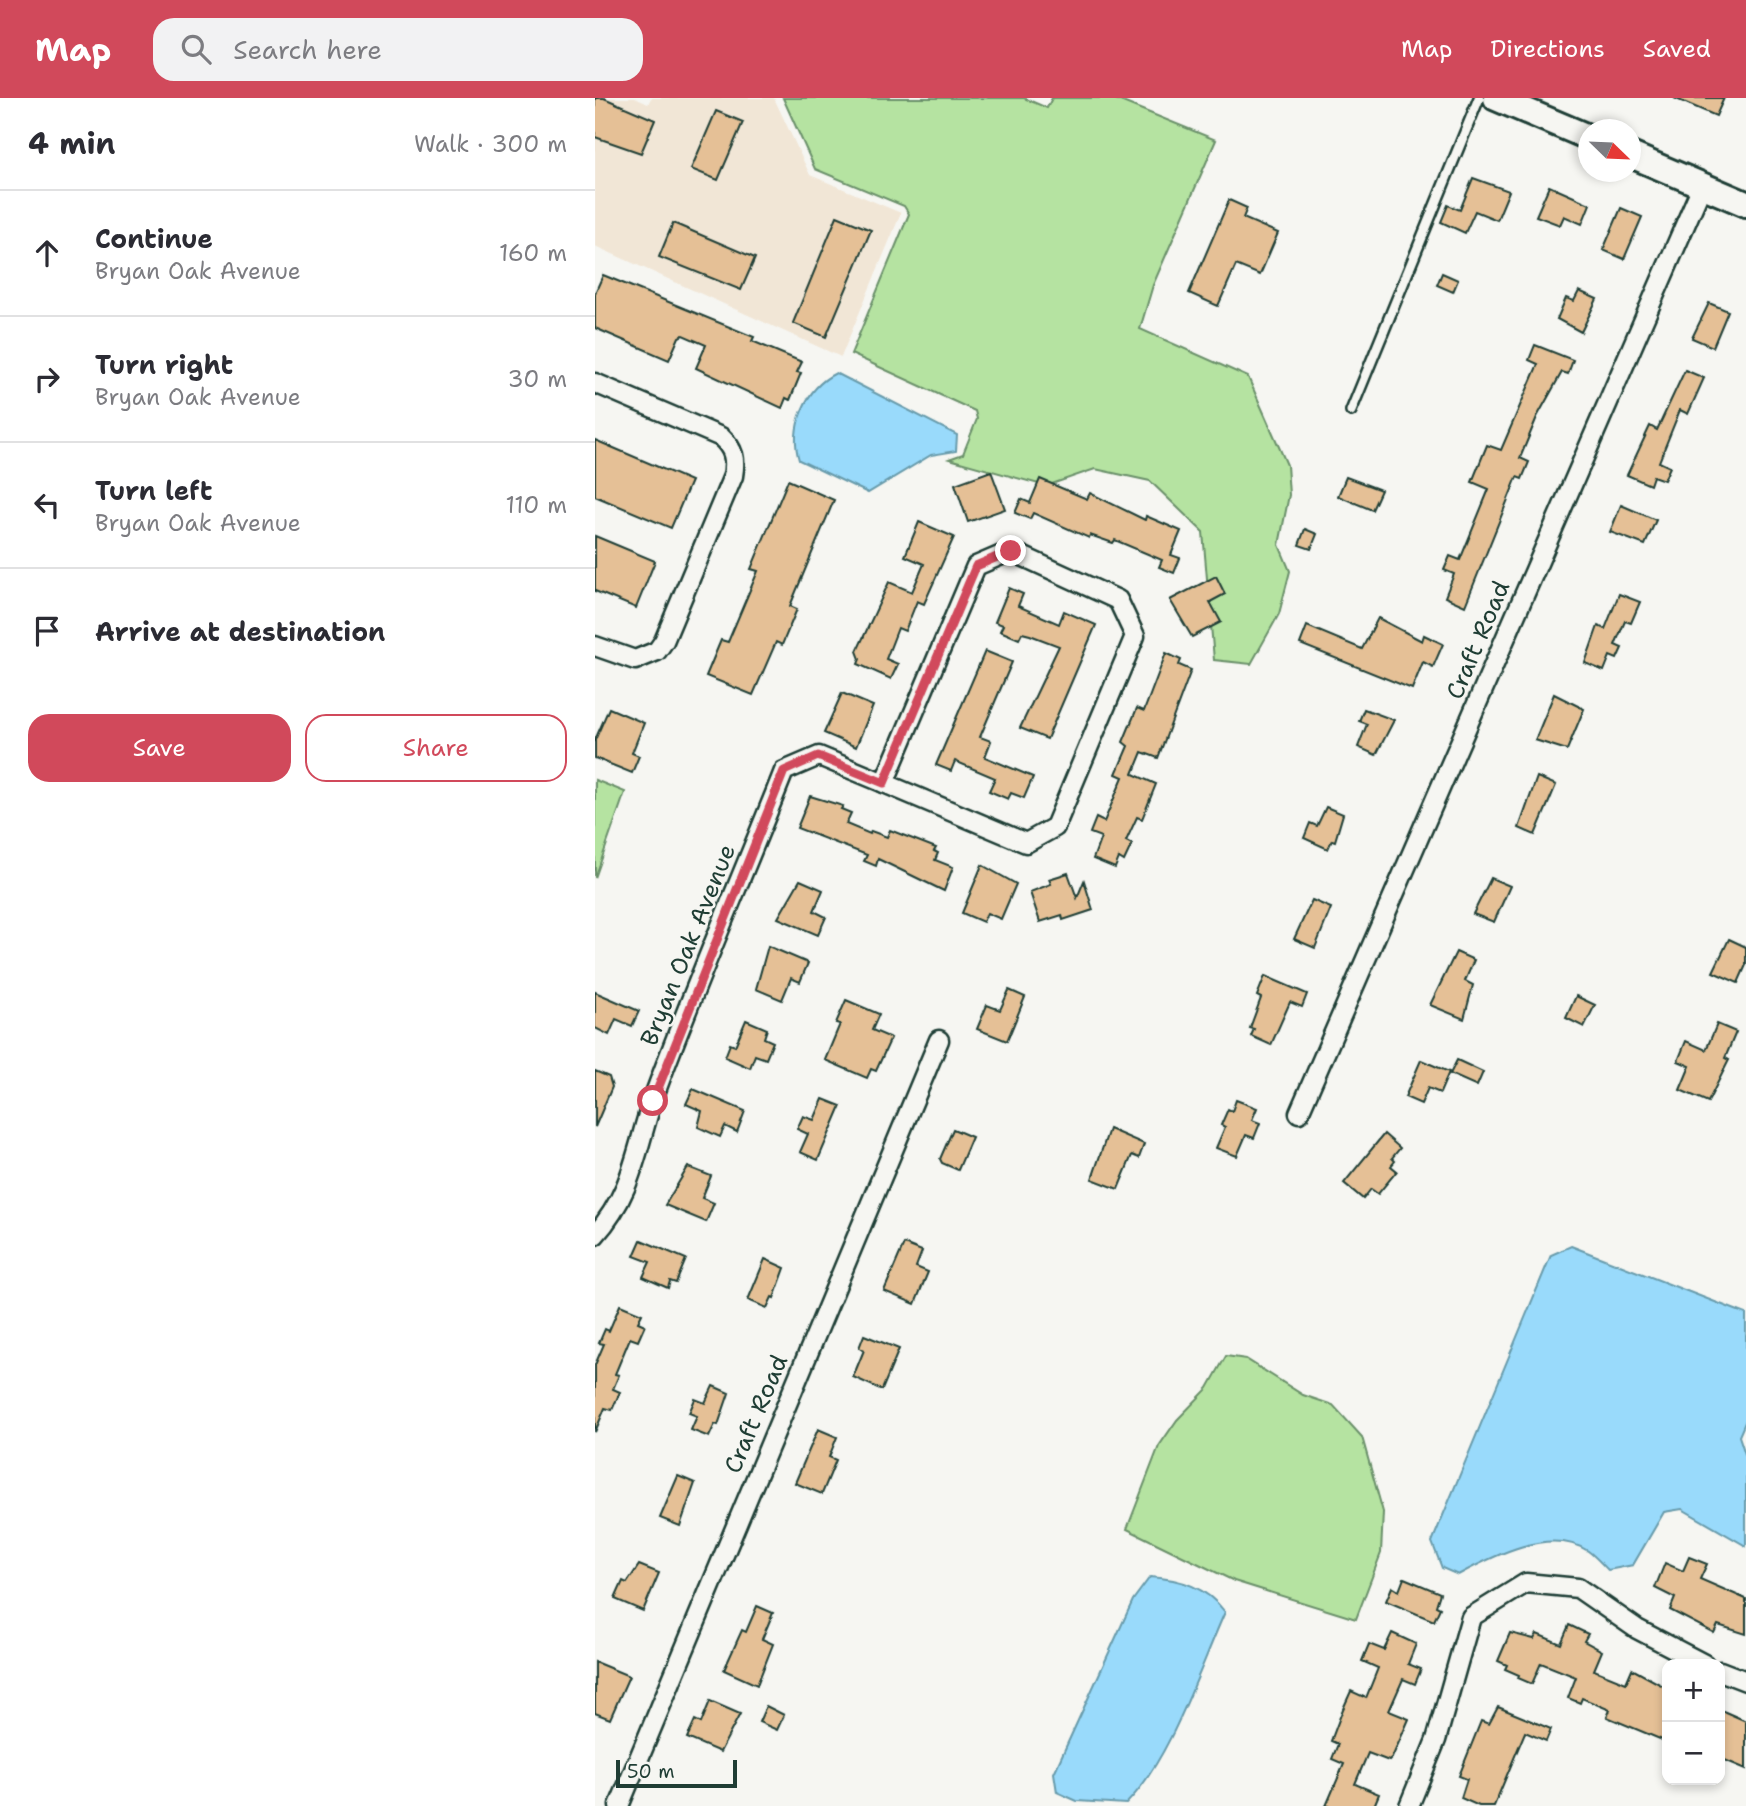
<!DOCTYPE html>
<meta charset="utf-8">
<style>
body{margin:0;font-family:"Shantell Sans",sans-serif;background:#f2f2f3;color:#2b2b33}
.controls{position:absolute;right:21px;bottom:21px;display:grid;overflow:hidden;border-radius:14px;box-shadow:0 4px 10px #0003}
.controls button{width:63px;height:63px;display:grid;place-items:center;padding:0;border:0;border-bottom:2px solid #e1e1e2;background:#fff;color:#2b2b33;font:35px sans-serif}
.compass{position:absolute;left:983px;top:21px;width:63px;height:63px;border-radius:50%;background:#fff;box-shadow:0 4px 10px #0003;rotate:113deg}
.scale{position:absolute;left:21px;bottom:18px;width:121px;box-sizing:border-box;padding-left:7px;border:4px solid #1f3d34;border-top:0;font-size:19px;line-height:24px;white-space:nowrap;color:#1f3d34;-webkit-text-stroke:5px #f6f6f2;paint-order:stroke}
.stop{position:absolute;width:21px;height:21px;margin:-16px;border:5px solid #d1495b;border-radius:50%;background:#fff}
.stop.end{background:#d1495b;border-color:#fff;box-shadow:0 2px 7px #0008}
.list{margin:0;padding:0;list-style:none}
h2{display:flex;justify-content:space-between;align-items:center;height:91px;margin:0;padding:0 28px;font-size:30px}
h2 small{font-size:23px;font-weight:400;color:#7c7c81}
.list li{display:grid;grid-template-columns:46px 1fr auto;gap:21px;align-items:center;box-sizing:border-box;height:126px;padding:0 28px;border-top:2px solid #e1e1e2}
.list b{display:block;font-size:26px;white-space:nowrap}
.list p{margin:0;font-size:23px;white-space:nowrap;color:#7c7c81}
.list em{font-size:23px;font-style:normal;color:#7c7c81}
.actions{display:flex;gap:14px;padding:21px 28px}
.actions a{flex:1;padding:16px 0;border:2px solid #d1495b;border-radius:21px;text-align:center;font-size:24px;color:#d1495b}
.actions .main{background:#d1495b;color:#fff}
.icon{flex:none;width:38px;height:38px;fill:none;stroke:currentColor;stroke-width:2;stroke-linecap:round;stroke-linejoin:round}
.map{position:relative;flex:none;width:1151px;height:1708px;overflow:hidden}
header{display:flex;align-items:center;gap:42px;box-sizing:border-box;height:98px;padding:0 35px;background:#d1495b;color:#fff}
header strong{font-size:33px}
nav{display:flex;gap:38px;margin-inline-start:auto;font-size:24px}
.search{width:490px;height:63px;background:#f2f2f3;display:flex;align-items:center;gap:18px;box-sizing:border-box;padding:0 24px;border-radius:21px;color:#7c7c81;font-size:26px}
main{display:flex}
aside{flex:1;background:#fff}
.map>svg:first-child{display:block}
.built{fill:#f1e6d6}
.green{fill:#b5e3a1;stroke:#6a906a;stroke-width:2}
.water{fill:#99dafb;stroke:#689bab;stroke-width:2}
.building{fill:#e5c096;stroke:#1f3d34;stroke-width:2}
.lines{fill:none;stroke-linecap:round;stroke-linejoin:round}
.lane-casing{stroke:#1f3d34;stroke-width:14}
.street-casing{stroke:#1f3d34;stroke-width:23}
.secondary-casing{stroke:#1f3d34;stroke-width:30}
.lane{stroke:#f6f6f2;stroke-width:9}
.street{stroke:#f6f6f2;stroke-width:18}
.secondary{stroke:#f6f6f2;stroke-width:24}
.route{stroke:#d1495b;stroke-width:9}
.labels{text-anchor:middle;dominant-baseline:central;stroke-width:5;stroke-linejoin:round;paint-order:stroke}
.street-label{font-size:24px;fill:#1f3d34;stroke:#f6f6f2}
</style>
<header>
<strong>Map</strong>
<div class="search"><svg class="icon" aria-label="search" viewBox="0 0 24 24"><circle cx="10" cy="10" r="6"/><path d="M15 15l6 6"/></svg>Search here</div>
<nav><a>Map</a><a>Directions</a><a>Saved</a></nav>
</header>
<main>
<aside>
<h2>4 min<small>Walk · 300 m</small></h2>
<ul class="list">
<li><svg class="icon" aria-label="ahead" viewBox="0 0 24 24"><path d="M12 20V5M6 11l6-6 6 6"/></svg><div><b>Continue</b><p>Bryan Oak Avenue</p></div><em>160 m</em></li>
<li><svg class="icon" aria-label="right" viewBox="0 0 24 24"><path d="M7 20v-9h11M14 6l5 5-5 5"/></svg><div><b>Turn right</b><p>Bryan Oak Avenue</p></div><em>30 m</em></li>
<li><svg class="icon" aria-label="left" viewBox="0 0 24 24"><path d="M17 20v-9H6M10 6l-5 5 5 5"/></svg><div><b>Turn left</b><p>Bryan Oak Avenue</p></div><em>110 m</em></li>
<li><svg class="icon" aria-label="arrive" viewBox="0 0 24 24"><path d="M6 21V4h12l-3 4 3 4H6"/></svg><div><b>Arrive at destination</b></div></li>
</ul>
<div class="actions"><a class="main">Save</a><a>Share</a></div>
</aside>
<div class="map">
<svg width="1151" height="1708" viewBox="0 0 1151 1708">
<rect width="100%" height="100%" fill="#f6f6f2"/>
<filter id="ink" filterUnits="userSpaceOnUse"><feTurbulence type="fractalNoise" baseFrequency=".0143" numOctaves="2"/><feDisplacementMap in="SourceGraphic" scale="14" xChannelSelector="R" yChannelSelector="G"/><feConvolveMatrix kernelMatrix="1 2 1 2 8 2 1 2 1" color-interpolation-filters="sRGB"/></filter>
<g filter="url(#ink)">
<path class="built" d="M 0,0 L 40,0 L 53,6 L 56,0 L 179,0 L 215,77 L 306,115 L 246,259 L 0,148 Z"/>
<g class="green">
<path d="M 188,0 L 429,0 L 452,10 L 457,0 L 518,0 L 621,42 L 558,187 L 545,231 L 653,279 L 692,367 L 694,397 L 684,447 L 695,473 L 684,516 L 656,566 L 619,562 L 608,434 L 555,383 L 500,371 L 451,388 L 354,361 L 368,356 L 382,321 L 380,313 L 256,256 L 314,116 L 309,108 L 220,71 Z"/>
<path d="M 0,682 L 30,694 L 0,780 Z"/>
<path d="M 631,1258 L 651,1261 L 708,1297 L 738,1307 L 767,1339 L 788,1414 L 786,1455 L 761,1521 L 639,1483 L 532,1431 L 564,1348 L 582,1322 L 613,1290 Z"/>
</g>
<g class="water">
<path d="M 241,275 L 362,337 L 361,353 L 336,357 L 273,395 L 204,362 C 194,330 210,290 241,275 Z"/>
<path d="M 976,1148 L 1151,1216 L 1151,1322 L 1144,1338 L 1151,1359 L 1151,1448 L 1087,1411 L 1069,1414 L 1038,1467 L 1013,1472 C 1007,1466 1000,1458 993,1453 C 955,1428 898,1458 863,1477 L 847,1470 L 837,1444 L 956,1157 Z"/>
<path d="M 555,1479 C 586,1481 611,1489 630,1514 C 604,1572 575,1662 531,1706 L 482,1703 L 462,1694 L 459,1675 L 538,1502 Z"/>
</g>
<g class="building">
<path d="M 0,0 L 9,0 L 60,22 L 46,55 L 0,39 Z"/>
<path d="M 1079,0 L 1129,0 L 1121,18 Z"/>
<path d="M 121,13 L 148,24 L 123,82 L 96,71 Z"/>
<path d="M 878,80 L 914,93 L 902,122 L 880,113 L 870,135 L 846,124 L 853,107 L 865,112 Z"/>
<path d="M 954,88 L 995,106 L 987,126 L 969,118 L 965,127 L 941,118 Z"/>
<path d="M 634,102 L 652,110 L 648,120 L 683,135 L 665,177 L 641,167 L 623,208 L 594,195 Z"/>
<path d="M 1026,110 L 1047,119 L 1029,161 L 1008,152 Z"/>
<path d="M 242,118 L 276,132 L 231,239 L 198,225 Z"/>
<path d="M 78,125 L 160,160 L 146,192 L 64,159 Z"/>
<path d="M 847,175 L 863,182 L 858,194 L 842,187 Z"/>
<path d="M 8,177 L 159,239 L 157,243 L 207,264 L 202,274 L 206,275 L 195,302 L 191,300 L 187,310 L 101,270 L 111,247 L 88,237 L 84,239 L 74,262 L 0,230 L 0,195 Z"/>
<path d="M 984,193 L 1002,201 L 986,234 L 962,221 L 971,200 L 979,203 Z"/>
<path d="M 1114,205 L 1133,213 L 1118,249 L 1097,240 Z"/>
<path d="M 940,247 L 978,262 L 973,276 L 967,274 L 942,319 L 925,360 L 934,364 L 927,381 L 922,379 L 870,508 L 850,499 L 859,476 L 849,472 L 855,458 L 865,462 L 894,391 L 877,384 L 892,347 L 906,352 L 943,266 L 934,262 Z"/>
<path d="M 1090,272 L 1109,280 L 1093,316 L 1085,312 L 1064,364 L 1075,369 L 1069,382 L 1058,378 L 1055,387 L 1032,377 L 1055,328 L 1062,332 Z"/>
<path d="M 0,342 L 96,383 L 76,430 L 0,398 Z"/>
<path d="M 396,373 L 410,411 L 373,424 L 360,386 Z"/>
<path d="M 751,379 L 786,392 L 777,412 L 743,398 Z"/>
<path d="M 445,381 L 492,401 L 495,395 L 550,422 L 551,418 L 586,433 L 576,457 L 585,460 L 579,475 L 564,469 L 567,462 L 520,442 L 518,445 L 495,437 L 494,440 L 438,415 L 435,421 L 420,415 L 426,401 L 435,405 Z"/>
<path d="M 193,382 L 239,402 L 195,508 L 202,511 L 187,547 L 181,544 L 158,597 L 111,578 L 126,542 L 133,544 L 163,473 L 156,471 Z"/>
<path d="M 1026,407 L 1061,422 L 1050,447 L 1015,434 Z"/>
<path d="M 324,424 L 359,439 L 329,506 L 322,503 L 310,533 L 303,530 L 291,561 L 303,566 L 296,581 L 263,566 L 265,561 L 262,553 L 294,484 L 317,494 L 329,466 L 310,458 Z"/>
<path d="M 710,431 L 722,436 L 716,451 L 704,447 Z"/>
<path d="M 0,438 L 60,463 L 41,510 L 0,493 Z"/>
<path d="M 621,478 L 630,496 L 615,504 L 626,524 L 597,539 L 575,502 Z"/>
<path d="M 414,490 L 428,496 L 423,508 L 464,526 L 469,513 L 501,527 L 452,641 L 425,630 L 464,548 L 435,537 L 427,535 L 424,541 L 405,533 L 408,527 L 400,524 Z"/>
<path d="M 1024,496 L 1045,504 L 1036,525 L 1030,523 L 1020,547 L 1027,550 L 1022,561 L 1015,558 L 1009,573 L 990,565 L 1003,528 L 1010,531 Z"/>
<path d="M 783,520 L 827,543 L 829,537 L 848,546 L 838,569 L 828,564 L 817,591 L 705,546 L 712,528 L 767,551 Z"/>
<path d="M 390,553 L 417,564 L 385,639 L 396,643 L 390,659 L 438,679 L 429,700 L 416,695 L 413,701 L 394,693 L 400,680 L 360,663 L 356,673 L 341,667 Z"/>
<path d="M 571,555 L 586,562 L 584,567 L 596,572 L 563,660 L 547,654 L 538,676 L 561,686 L 547,721 L 542,719 L 531,743 L 537,746 L 529,763 L 524,760 L 520,770 L 498,761 L 506,739 L 495,735 L 501,720 L 509,724 L 528,679 L 521,676 L 533,648 L 528,644 L 542,610 L 549,613 Z"/>
<path d="M 247,595 L 278,608 L 261,649 L 229,635 Z"/>
<path d="M 959,596 L 989,611 L 972,652 L 940,642 Z"/>
<path d="M 14,610 L 49,625 L 37,655 L 44,658 L 37,675 L 0,660 L 0,642 Z"/>
<path d="M 769,611 L 799,622 L 781,657 L 763,649 L 772,626 L 764,623 Z"/>
<path d="M 942,679 L 961,687 L 940,737 L 924,730 Z"/>
<path d="M 215,698 L 248,708 L 246,711 L 256,715 L 251,726 L 275,736 L 276,733 L 292,739 L 295,732 L 341,750 L 339,753 L 343,755 L 340,762 L 358,769 L 349,793 L 283,761 L 281,768 L 269,763 L 272,757 L 202,730 Z"/>
<path d="M 731,709 L 748,716 L 740,743 L 737,742 L 733,751 L 709,740 L 715,725 L 722,728 Z"/>
<path d="M 387,767 L 421,786 L 406,821 L 392,815 L 388,824 L 367,815 Z"/>
<path d="M 473,775 L 482,800 L 489,783 L 498,812 L 468,822 L 467,817 L 445,824 L 435,794 L 456,786 L 454,781 Z"/>
<path d="M 896,780 L 915,788 L 899,824 L 878,816 Z"/>
<path d="M 205,782 L 228,792 L 219,813 L 231,819 L 223,837 L 183,820 Z"/>
<path d="M 717,802 L 736,810 L 720,850 L 699,841 Z"/>
<path d="M 1134,841 L 1151,849 L 1151,867 L 1143,885 L 1118,874 Z"/>
<path d="M 173,848 L 213,865 L 205,884 L 196,880 L 187,902 L 161,891 Z"/>
<path d="M 861,854 L 879,862 L 870,883 L 878,887 L 869,921 L 835,907 Z"/>
<path d="M 670,878 L 712,896 L 707,909 L 695,904 L 676,947 L 656,938 L 659,931 L 655,930 L 666,900 L 662,898 Z"/>
<path d="M 414,892 L 430,899 L 412,943 L 382,931 L 392,907 L 405,912 Z"/>
<path d="M 0,894 L 44,913 L 37,928 L 21,921 L 14,937 L 0,930 Z"/>
<path d="M 981,898 L 1000,907 L 989,929 L 971,920 Z"/>
<path d="M 251,902 L 284,916 L 277,932 L 296,940 L 281,973 L 276,971 L 272,980 L 230,962 L 245,926 L 241,925 Z"/>
<path d="M 151,922 L 172,931 L 169,940 L 178,944 L 171,961 L 160,957 L 155,970 L 130,959 L 135,946 L 140,948 Z"/>
<path d="M 1122,926 L 1141,934 L 1130,960 L 1134,962 L 1113,1004 L 1085,992 L 1095,968 L 1083,963 L 1091,943 L 1111,952 Z"/>
<path d="M 826,962 L 854,974 L 845,995 L 833,990 L 826,1006 L 810,999 Z"/>
<path d="M 862,962 L 888,974 L 882,988 L 855,976 Z"/>
<path d="M 0,973 L 14,979 L 17,989 L 0,1029 Z"/>
<path d="M 98,991 L 150,1013 L 142,1034 L 130,1028 L 125,1039 L 103,1029 L 107,1013 L 91,1006 Z"/>
<path d="M 228,1001 L 246,1008 L 223,1062 L 205,1054 L 213,1036 L 202,1031 L 208,1018 L 219,1022 Z"/>
<path d="M 641,1002 L 662,1010 L 657,1022 L 665,1025 L 659,1040 L 651,1037 L 642,1058 L 621,1050 L 630,1029 L 626,1027 L 633,1011 L 637,1013 Z"/>
<path d="M 358,1031 L 377,1039 L 363,1072 L 347,1065 L 345,1061 Z"/>
<path d="M 514,1031 L 549,1046 L 544,1060 L 537,1057 L 523,1091 L 497,1081 Z"/>
<path d="M 789,1036 L 805,1050 L 797,1060 L 800,1063 L 796,1068 L 802,1073 L 783,1096 L 776,1091 L 768,1101 L 749,1085 Z"/>
<path d="M 93,1069 L 116,1078 L 107,1100 L 119,1105 L 111,1124 L 70,1107 Z"/>
<path d="M 46,1142 L 91,1161 L 81,1185 L 75,1183 L 73,1190 L 48,1179 L 55,1164 L 39,1158 Z"/>
<path d="M 309,1146 L 327,1153 L 321,1169 L 333,1174 L 320,1206 L 289,1193 Z"/>
<path d="M 170,1161 L 190,1170 L 179,1200 L 177,1199 L 172,1210 L 153,1202 Z"/>
<path d="M 25,1207 L 47,1216 L 43,1224 L 50,1227 L 43,1243 L 35,1240 L 20,1276 L 24,1277 L 18,1291 L 25,1294 L 17,1312 L 10,1310 L 0,1334 L 0,1267 L 9,1246 L 4,1245 L 10,1231 L 14,1233 Z"/>
<path d="M 269,1237 L 304,1251 L 287,1292 L 258,1279 L 269,1252 L 264,1250 Z"/>
<path d="M 118,1288 L 134,1295 L 123,1327 L 120,1326 L 114,1339 L 96,1332 L 102,1318 L 94,1315 L 100,1301 L 110,1305 Z"/>
<path d="M 223,1331 L 242,1339 L 234,1359 L 241,1362 L 227,1396 L 200,1385 Z"/>
<path d="M 83,1378 L 100,1385 L 85,1428 L 65,1420 Z"/>
<path d="M 1094,1459 L 1112,1466 L 1105,1481 L 1151,1501 L 1151,1536 L 1123,1527 L 1119,1535 L 1075,1512 L 1080,1500 L 1060,1490 L 1070,1465 L 1088,1473 Z"/>
<path d="M 44,1467 L 64,1475 L 48,1513 L 20,1501 L 28,1483 L 32,1485 Z"/>
<path d="M 809,1480 L 845,1495 L 841,1508 L 845,1510 L 839,1523 L 791,1503 L 797,1489 L 804,1493 Z"/>
<path d="M 162,1508 L 178,1515 L 167,1541 L 178,1546 L 162,1587 L 129,1572 L 147,1532 L 151,1534 Z"/>
<path d="M 974,1527 L 993,1536 L 989,1543 L 1007,1553 L 999,1572 L 1031,1585 L 1037,1571 L 1072,1590 L 1072,1644 L 1012,1619 L 1015,1612 L 987,1600 L 985,1605 L 973,1600 L 981,1579 L 946,1565 L 937,1586 L 923,1580 L 924,1577 L 910,1571 L 912,1567 L 903,1563 L 915,1535 L 939,1541 L 942,1536 L 966,1546 Z"/>
<path d="M 797,1535 L 821,1546 L 813,1566 L 826,1571 L 820,1586 L 808,1581 L 794,1613 L 814,1621 L 797,1660 L 794,1663 L 773,1655 L 760,1686 L 784,1696 L 779,1708 L 731,1708 L 749,1666 L 737,1661 L 743,1646 L 736,1643 L 748,1611 L 756,1593 L 771,1600 L 783,1570 L 767,1563 L 774,1546 L 789,1552 Z"/>
<path d="M 0,1564 L 34,1578 L 15,1621 L 0,1615 Z"/>
<path d="M 115,1603 L 145,1616 L 125,1654 L 92,1640 L 100,1622 L 106,1625 Z"/>
<path d="M 171,1608 L 189,1617 L 182,1632 L 164,1624 Z"/>
<path d="M 903,1609 L 956,1631 L 951,1643 L 930,1634 L 899,1708 L 884,1708 L 866,1700 L 872,1681 L 864,1678 L 886,1623 L 894,1626 Z"/>
<path d="M 1128,1613 L 1151,1623 L 1151,1671 L 1125,1660 L 1125,1622 Z"/>
</g>
<g class="lines">
<defs>
<path id="lane" d="M 756,313 L 884,0"/>
<g id="street">
<path d="M 0,285 L 126,339 C 139,351 141,361 138,378 L 69,543 L 62,553 L 40,562 L 0,548"/>
<path d="M 416,453 L 523,502 L 540,538 L 460,729 L 431,745 L 289,685 L 381,468 Z"/>
<path d="M 704,1015 L 1107,88"/>
<path d="M 0,1137 C 38,1095 41,1051 58,1001 C 98,891 146,782 189,673 L 224,658 L 289,685"/>
<path d="M 1125,1573 L 1151,1583"/>
<path d="M 24,1708 L 344,942"/>
<path d="M 814,1708 L 841,1642 L 876,1519 L 931,1485 L 983,1490 L 1042,1531 L 1109,1566"/>
</g>
<g id="secondary">
<path d="M 901,0 L 993,39"/>
<path d="M 1036,57 L 1151,106"/>
</g>
</defs>
<use href="#lane" class="lane-casing"/>
<use href="#street" class="street-casing"/>
<use href="#secondary" class="secondary-casing"/>
<use href="#lane" class="lane"/>
<use href="#street" class="street"/>
<use href="#secondary" class="secondary"/>
</g>
</g>
<g class="lines" filter="url(#ink)">
<path class="route" d="M 58,1003 L 189,673 L 223,658 L 289,685 L 381,468 L 416,453"/>
</g>
<g class="labels">
<g class="street-label">
<text transform="translate(883 542) rotate(-67)">Craft Road</text>
<text transform="translate(93 847) rotate(-68)">Bryan Oak Avenue</text>
<text transform="translate(161 1316) rotate(-67)">Craft Road</text>
</g>
</g>
</svg>
<div class="controls">
<button>+</button>
<button>−</button>
</div>
<svg class="compass" viewBox="-18 -18 36 36"><path d="M0-13l5 13h-10z" fill="#e53935"/><path d="M0 13l5-13h-10z" fill="#7c7c81"/></svg>
<div class="scale">50 m</div>
<div class="stop" style="left:58px;top:1003px"></div>
<div class="stop end" style="left:416px;top:453px"></div>
</div>
</main>
